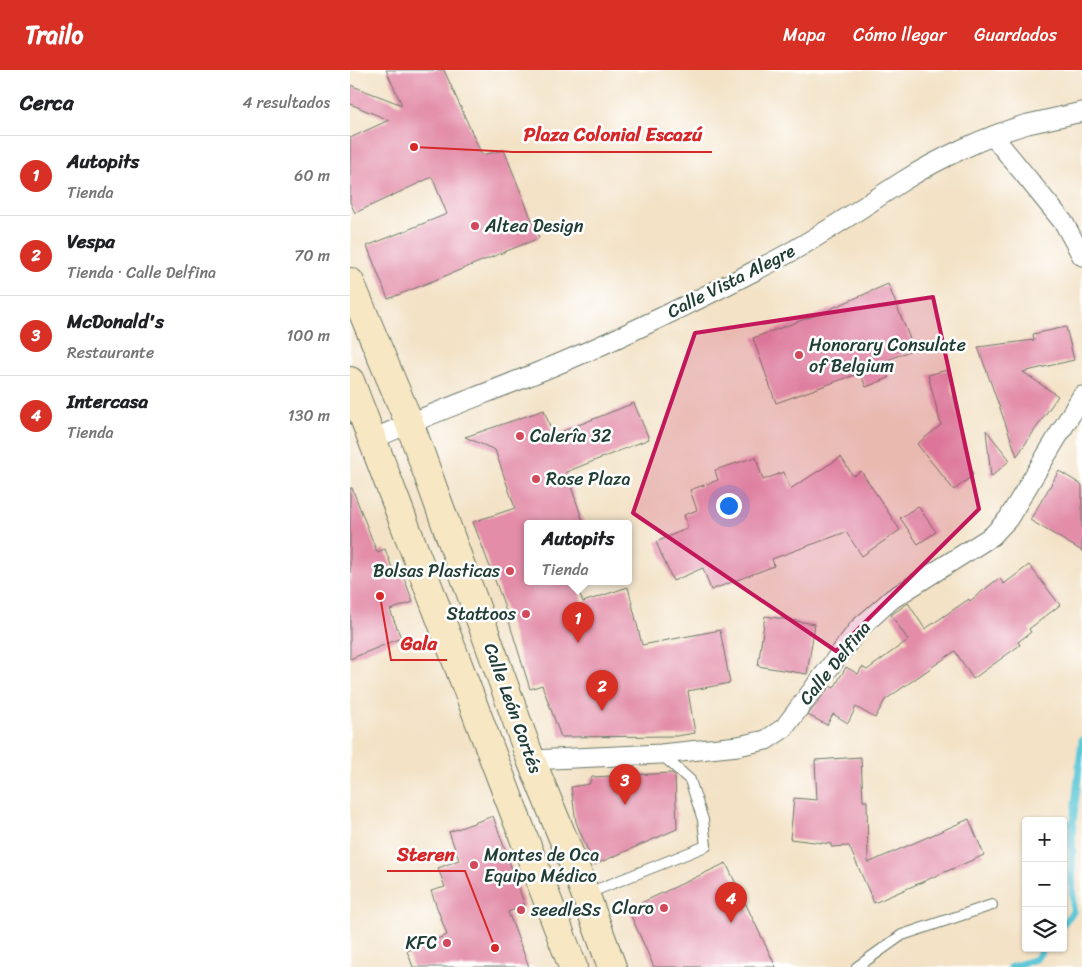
<!DOCTYPE html>
<html lang="es">
<meta charset="utf-8">
<style>
body{margin:0;font-family:Sriracha,sans-serif;background:#f6f6f6;color:#202124}
.controls{position:absolute;right:15px;bottom:15px;display:grid;overflow:hidden;border-radius:5px;box-shadow:0 1px 4px #0004}
.controls button{width:45px;height:45px;display:grid;place-items:center;padding:0;border:0;border-bottom:1px solid #e0e0e0;background:#fff;color:#202124;font:25px sans-serif}
.you{position:absolute;left:378px;top:435px;width:18px;height:18px;margin:-12px;border:4px solid #fff;border-radius:50%;background:#1a73e8;box-shadow:0 0 0 8px #1a73e833}
.badge{display:grid;place-items:center;width:32px;height:32px;border-radius:50%;background:#d93025;color:#fff;font-size:16px;font-weight:700}
.pin{position:absolute;translate:-50% -41px;filter:drop-shadow(0 1px 2px #0008)}
.pin::after{content:'';position:absolute;top:26px;width:18px;height:15px;background:inherit;clip-path:polygon(0 0,100% 0,50% 100%)}
.popup{position:absolute;left:174px;top:450px;width:108px;height:65px;box-sizing:border-box;display:grid;place-content:center;border-radius:5px;background:#fff;filter:drop-shadow(0 1px 4px #0005);font-size:16px;white-space:nowrap;color:#757577}
.popup b{font-size:19px;color:#202124}
.popup::after{content:'';position:absolute;left:50%;top:100%;margin-left:-10px;border:10px solid transparent;border-top-color:#fff}
.list{margin:0;padding:0;list-style:none}
h2{display:flex;justify-content:space-between;align-items:center;height:65px;margin:0;padding:0 20px;font-size:21px}
h2 small{font-size:16px;font-weight:400;color:#757577}
.list li{display:grid;grid-template-columns:32px 1fr auto;gap:15px;align-items:center;box-sizing:border-box;height:80px;padding:0 20px;border-top:1px solid #e0e0e0}
.list b{display:block;font-size:19px;white-space:nowrap}
.list p{margin:0;font-size:16px;white-space:nowrap;color:#757577}
.list em{font-size:16px;font-style:normal;color:#757577}
.icon{flex:none;width:28px;height:28px;fill:none;stroke:currentColor;stroke-width:2;stroke-linecap:round;stroke-linejoin:round}
.map{position:relative;flex:none;width:732px;height:897px;overflow:hidden}
header{display:flex;align-items:center;gap:30px;box-sizing:border-box;height:70px;padding:0 25px;background:#d93025;color:#fff}
header strong{font-size:24px}
nav{display:flex;gap:28px;margin-inline-start:auto;font-size:18px}
main{display:flex}
aside{flex:1;background:#fff}
.map>svg:first-child{display:block}
.lines{fill:none;stroke-linecap:round;stroke-linejoin:round}
.stream{stroke:#5ec8d8;stroke-width:7}
.building{fill:#e38da9}
.lane-casing{stroke:#697767;stroke-width:12}
.street-casing{stroke:#697767;stroke-width:21}
.secondary-casing{stroke:#697767;stroke-width:30}
.lane{stroke:#fff;stroke-width:10}
.street{stroke:#fff;stroke-width:19}
.secondary{stroke:#f7e8c3;stroke-width:28}
.marked{fill:#c2185b;fill-opacity:0.2;stroke:#c2185b;stroke-width:4;stroke-linejoin:round}
.poi-dot{fill:#d1495b;stroke:#fff;stroke-width:2}
.labels{text-anchor:middle;dominant-baseline:central;stroke-width:5;stroke-linejoin:round;paint-order:stroke}
.poi-label{font-size:18px;fill:#1f3d34;stroke:#fff;text-anchor:start}
.street-label{font-size:18px;fill:#1f3d34;stroke:#fff}
.leader{fill:none;stroke:#d62828;stroke-width:2}
.callout-dot{fill:#d62828;stroke:#fff;stroke-width:2}
.callout-label{font-size:19px;text-anchor:middle;font-weight:bold;fill:#d62828;stroke:#fff;stroke-width:5;stroke-linejoin:round;paint-order:stroke}
</style>
<header>
<strong>Trailo</strong>
<nav><a>Mapa</a><a>Cómo llegar</a><a>Guardados</a></nav>
</header>
<main>
<aside>
<h2>Cerca<small>4 resultados</small></h2>
<ul class="list">
<li><span class="badge">1</span><div><b>Autopits</b><p>Tienda</p></div><em>60 m</em></li>
<li><span class="badge">2</span><div><b>Vespa</b><p>Tienda · Calle Delfina</p></div><em>70 m</em></li>
<li><span class="badge">3</span><div><b>McDonald's</b><p>Restaurante</p></div><em>100 m</em></li>
<li><span class="badge">4</span><div><b>Intercasa</b><p>Tienda</p></div><em>130 m</em></li>
</ul>
</aside>
<div class="map">
<svg width="732" height="897" viewBox="0 0 732 897">
<rect width="100%" height="100%" fill="#fff"/>
<filter id="ink" filterUnits="userSpaceOnUse"><feTurbulence type="fractalNoise" baseFrequency=".02" numOctaves="2"/><feDisplacementMap in="SourceGraphic" scale="10" xChannelSelector="R" yChannelSelector="G"/><feConvolveMatrix kernelMatrix="1 2 1 2 8 2 1 2 1" color-interpolation-filters="sRGB"/></filter>
<filter id="wash" filterUnits="userSpaceOnUse"><feTurbulence type="fractalNoise" baseFrequency=".0096" numOctaves="4" result="noise"/><feDisplacementMap in="SourceGraphic" scale="20" xChannelSelector="R" yChannelSelector="G"/><feGaussianBlur stdDeviation="1.12" result="paint"/><feColorMatrix in="noise" values="0 0 0 0 0 0 0 0 0 0 0 0 0 0 0 0 0 1.4 0 .05"/><feComposite in="paint" operator="in"/></filter>
<g filter="url(#wash)">
<rect width="100%" height="100%" fill="#f3e2c6"/>
<g class="lines">
<g class="stream">
<path d="M 713,854 L 723,842 L 722,763 L 732,670"/>
<path d="M 661,897 L 686,889 L 694,878"/>
</g>
</g>
<g id="blocks">
<g class="building">
<path d="M 36,0 L 94,0 L 132,85 L 154,80 L 189,168 L 38,229 L 17,176 L 97,144 L 82,107 L 5,143 L 0,132 L 0,68 L 39,50 L 0,34 L 0,15 L 52,35 Z"/>
<path d="M 538,214 L 564,279 L 533,292 L 539,308 L 516,317 L 510,303 L 426,333 L 403,268 L 469,244 Z"/>
<path d="M 716,257 L 724,290 L 673,302 L 708,326 L 667,386 L 628,277 L 684,270 L 683,264 Z"/>
<path d="M 597,300 L 623,405 L 604,420 L 567,374 L 591,355 L 578,305 Z"/>
<path d="M 284,333 L 299,369 L 216,402 L 234,454 L 178,454 L 178,512 L 225,512 L 233,532 L 278,517 L 292,575 L 370,560 L 380,613 L 338,621 L 345,663 L 327,666 L 211,667 L 192,615 L 180,619 L 152,529 L 123,452 L 165,438 L 145,380 L 115,367 L 194,340 L 203,365 Z"/>
<path d="M 636,360 L 660,390 L 641,407 Z"/>
<path d="M 406,387 L 413,410 L 434,402 L 440,419 L 491,387 L 503,406 L 511,401 L 550,460 L 512,486 L 496,462 L 422,489 L 424,496 L 361,520 L 353,498 L 323,511 L 306,472 L 338,458 L 334,445 L 347,440 L 340,420 L 368,410 L 365,400 Z"/>
<path d="M 709,401 L 732,415 L 732,481 L 680,450 Z"/>
<path d="M 0,418 L 2,418 L 27,482 L 35,479 L 44,503 L 51,500 L 63,532 L 40,540 L 51,568 L 0,589 Z"/>
<path d="M 568,436 L 586,462 L 568,474 L 550,448 Z"/>
<path d="M 679,495 L 710,535 L 679,559 L 681,562 L 668,572 L 670,575 L 623,609 L 605,581 L 535,630 L 525,648 L 506,637 L 498,653 L 483,644 L 477,655 L 458,645 L 480,616 L 484,618 L 496,597 L 508,604 L 512,597 L 517,600 L 558,570 L 541,545 L 558,533 L 575,559 L 619,529 L 620,531 L 649,508 L 654,514 Z"/>
<path d="M 415,546 L 465,554 L 457,604 L 408,596 Z"/>
<path d="M 511,687 L 513,731 L 517,731 L 518,793 L 619,749 L 634,785 L 524,833 L 499,776 L 481,777 L 481,774 L 440,769 L 444,728 L 467,730 L 465,690 Z"/>
<path d="M 322,703 L 325,706 L 327,759 L 244,795 L 226,752 L 221,717 L 239,714 L 242,707 Z"/>
<path d="M 143,746 L 175,836 L 158,842 L 179,897 L 63,897 L 57,881 L 97,865 L 81,821 L 95,817 L 88,798 L 109,790 L 99,762 Z"/>
<path d="M 376,793 L 426,897 L 304,897 L 278,839 Z"/>
</g>
</g>
</g>
<g filter="url(#ink)">
<use href="#blocks" fill-opacity="0" stroke="#697767" stroke-width="1"/>
<g class="lines">
<defs>
<g id="lane">
<path d="M 236,824 L 356,776 L 353,750 L 340,710 L 312,685"/>
<path d="M 507,897 L 552,865 L 642,835"/>
</g>
<g id="street">
<path d="M 643,66 L 714,153 L 732,186"/>
<path d="M 23,369 C 88,340 155,317 220,289 C 290,259 358,225 426,190 C 470,167 511,138 553,111 C 588,89 638,65 678,54 C 696,50 714,46 732,42"/>
<path d="M 181,690 L 311,684 L 388,676 L 416,670 L 434,658 L 509,558 L 523,546 L 542,529 L 642,466 L 658,449 L 732,326"/>
</g>
<g id="secondary">
<path d="M 0,212 L 59,352 L 181,690 L 229,807 L 262,897"/>
<path d="M 0,311 L 223,897"/>
</g>
</defs>
<use href="#lane" class="lane-casing"/>
<use href="#street" class="street-casing"/>
<use href="#secondary" class="secondary-casing"/>
<use href="#lane" class="lane"/>
<use href="#street" class="street"/>
<use href="#secondary" class="secondary"/>
</g>
</g>
<path class="marked" d="M 583,227 L 629,439 L 486,581 L 283,443 L 345,263 Z"/>
<g class="poi-dot">
<circle cx="125" cy="156" r="5"/>
<circle cx="449" cy="285" r="5"/>
<circle cx="170" cy="366" r="5"/>
<circle cx="186" cy="409" r="5"/>
<circle cx="160" cy="501" r="5"/>
<circle cx="176" cy="544" r="5"/>
<circle cx="124" cy="795" r="5"/>
<circle cx="314" cy="838" r="5"/>
<circle cx="171" cy="840" r="5"/>
<circle cx="97" cy="873" r="5"/>
</g>
<g class="labels">
<g class="poi-label">
<text x="135" y="156">Altea Design</text>
<text x="459" y="275">Honorary Consulate<tspan x="459" dy="21">of Belgium</tspan></text>
<text x="180" y="366">Calerîa 32</text>
<text x="196" y="409">Rose Plaza</text>
<text x="150" y="501" text-anchor="end">Bolsas Plasticas</text>
<text x="166" y="544" text-anchor="end">Stattoos</text>
<text x="134" y="785">Montes de Oca<tspan x="134" dy="21">Equipo Médico</tspan></text>
<text x="304" y="838" text-anchor="end">Claro</text>
<text x="181" y="840">seedleSs</text>
<text x="87" y="873" text-anchor="end">KFC</text>
</g>
<g class="street-label">
<text transform="translate(381 211) rotate(-27)">Calle Vista Alegre</text>
<text transform="translate(485 593) rotate(-51)">Calle Delfina</text>
<text transform="translate(163 638) rotate(70)">Calle León Cortés</text>
</g>
</g>
<path class="leader" d="M64 77L163 82H362M30 526L41 590H97M145 878L115 801H37"/>
<g class="callout-dot">
<circle cx="64" cy="77" r="5"/>
<circle cx="30" cy="526" r="5"/>
<circle cx="145" cy="878" r="5"/>
</g>
<g class="callout-label">
<text x="263" y="71">Plaza Colonial Escazú</text>
<text x="69" y="580">Gala</text>
<text x="76" y="791">Steren</text>
</g>
</svg>
<div class="controls">
<button>+</button>
<button>−</button>
<button><svg class="icon" aria-label="layers" viewBox="0 0 24 24"><path d="M12 4l9 5-9 5-9-5zM3 14l9 5 9-5"/></svg></button>
</div>
<div class="you"></div>
<div class="pin badge" style="left:228px;top:573px">1</div>
<div class="popup"><b>Autopits</b>Tienda</div>
<div class="pin badge" style="left:252px;top:641px">2</div>
<div class="pin badge" style="left:275px;top:735px">3</div>
<div class="pin badge" style="left:381px;top:853px">4</div>
</div>
</main>
